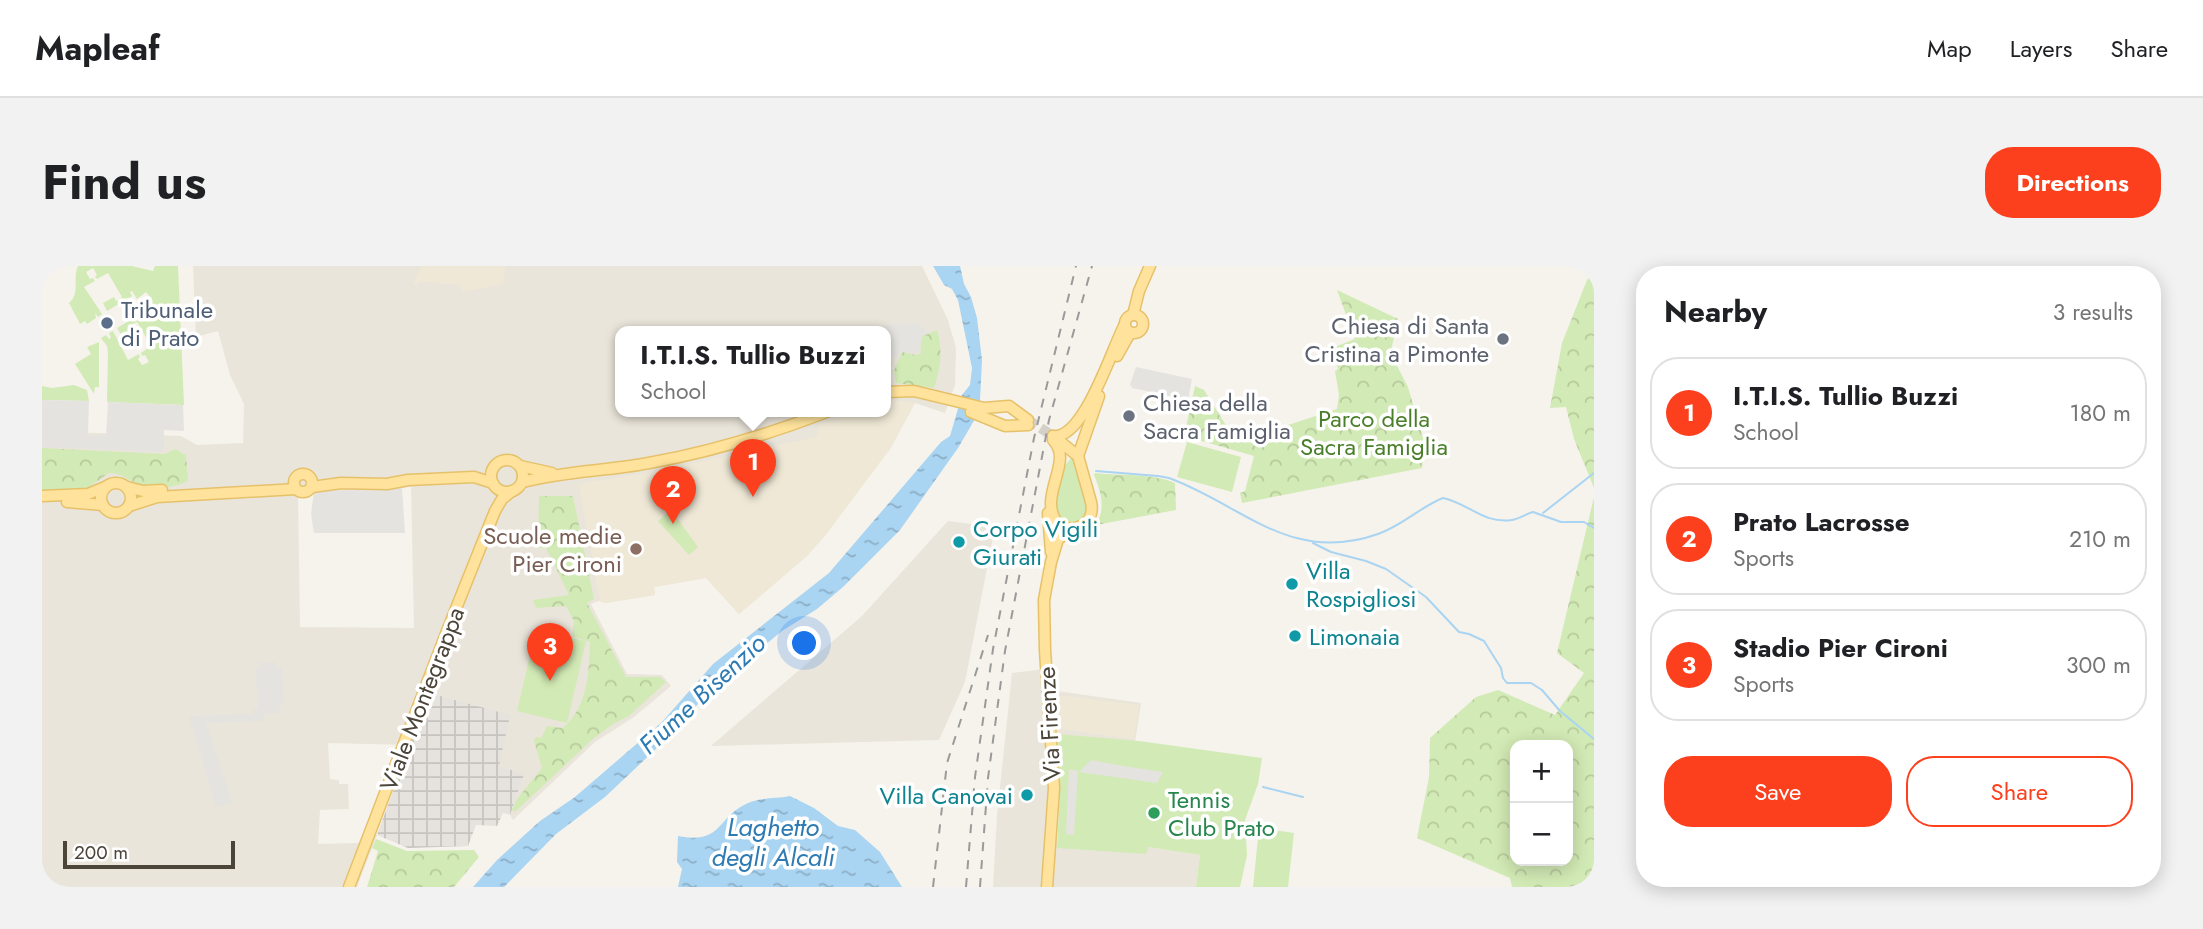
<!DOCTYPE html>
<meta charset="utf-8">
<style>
body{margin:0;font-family:Jost,sans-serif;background:#f2f2f2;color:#202124}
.controls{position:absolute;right:21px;bottom:21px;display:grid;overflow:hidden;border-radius:14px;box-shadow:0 4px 18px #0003}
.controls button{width:63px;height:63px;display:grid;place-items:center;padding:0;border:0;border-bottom:2px solid #e0e0e0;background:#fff;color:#202124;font:35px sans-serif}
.scale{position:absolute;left:21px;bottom:18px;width:172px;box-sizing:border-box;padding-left:7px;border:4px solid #4b4439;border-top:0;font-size:19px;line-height:24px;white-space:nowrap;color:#4b4439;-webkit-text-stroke:5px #fff;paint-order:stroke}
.you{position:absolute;left:763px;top:378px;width:24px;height:24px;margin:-18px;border:5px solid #fff;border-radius:50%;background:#1a73e8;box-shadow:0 0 0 10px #1a73e833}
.badge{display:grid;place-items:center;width:46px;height:46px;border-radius:50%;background:#fc3f1d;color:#fff;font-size:23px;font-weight:700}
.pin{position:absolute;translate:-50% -58px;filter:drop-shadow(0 2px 4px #0008)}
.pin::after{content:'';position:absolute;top:37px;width:24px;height:21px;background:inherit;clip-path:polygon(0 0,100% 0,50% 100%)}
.popup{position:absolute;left:573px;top:60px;width:276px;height:91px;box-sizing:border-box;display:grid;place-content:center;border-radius:14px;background:#fff;filter:drop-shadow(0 2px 5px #0005);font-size:23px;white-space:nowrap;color:#757577}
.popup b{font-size:26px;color:#202124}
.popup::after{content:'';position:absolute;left:50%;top:100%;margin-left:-14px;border:14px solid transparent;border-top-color:#fff}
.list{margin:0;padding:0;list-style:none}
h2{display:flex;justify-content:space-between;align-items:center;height:91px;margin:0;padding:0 28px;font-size:30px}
h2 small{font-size:23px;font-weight:400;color:#757577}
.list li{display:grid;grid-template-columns:46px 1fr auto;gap:21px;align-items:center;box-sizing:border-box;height:112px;margin:0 14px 14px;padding:0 14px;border:2px solid #e0e0e0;border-radius:28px}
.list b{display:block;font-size:26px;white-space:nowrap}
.list p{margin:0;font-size:23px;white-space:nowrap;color:#757577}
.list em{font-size:23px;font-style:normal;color:#757577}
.actions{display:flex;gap:14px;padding:21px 28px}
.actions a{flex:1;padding:16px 0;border:2px solid #fc3f1d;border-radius:28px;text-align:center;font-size:24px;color:#fc3f1d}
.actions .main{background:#fc3f1d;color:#fff}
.map{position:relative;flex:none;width:1552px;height:621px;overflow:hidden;border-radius:28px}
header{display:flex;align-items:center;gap:42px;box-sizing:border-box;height:98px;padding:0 35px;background:#fff;border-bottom:2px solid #e0e0e0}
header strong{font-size:33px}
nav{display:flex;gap:38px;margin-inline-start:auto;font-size:24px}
.intro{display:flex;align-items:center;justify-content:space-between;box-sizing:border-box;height:168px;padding:0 42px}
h1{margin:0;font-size:49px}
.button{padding:18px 32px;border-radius:28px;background:#fc3f1d;color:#fff;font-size:24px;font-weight:700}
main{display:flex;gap:42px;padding:0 42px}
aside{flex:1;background:#fff;border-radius:28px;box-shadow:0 4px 18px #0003}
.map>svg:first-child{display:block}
.residential{fill:#eae5da;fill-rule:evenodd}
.industrial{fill:url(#industrial-grid)}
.education{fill:#efe8d6}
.grass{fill:#d2eab5}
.forest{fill:url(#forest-crowns);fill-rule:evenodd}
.parking{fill:#e5e3e0}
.water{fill:url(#water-ripples)}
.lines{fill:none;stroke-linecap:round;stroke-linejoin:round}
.stream{stroke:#a9d4f2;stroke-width:2}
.major-tunnel{stroke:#d4d0c8;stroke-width:10;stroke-dasharray:10 5;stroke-linecap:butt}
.major-casing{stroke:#e6c16a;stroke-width:13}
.major{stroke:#ffe39c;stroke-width:10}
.rail{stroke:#9a9a9a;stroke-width:2;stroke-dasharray:9 9;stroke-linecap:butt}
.service-dot{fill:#5c6f8a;stroke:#fff;stroke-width:2.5}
.worship-dot{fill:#6b7280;stroke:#fff;stroke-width:2.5}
.culture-dot{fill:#0f9aa8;stroke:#fff;stroke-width:2.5}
.education-dot{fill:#8d6e63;stroke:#fff;stroke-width:2.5}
.leisure-dot{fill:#2e9e5b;stroke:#fff;stroke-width:2.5}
.labels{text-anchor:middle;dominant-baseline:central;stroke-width:7;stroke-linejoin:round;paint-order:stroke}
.service-label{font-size:24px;fill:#4e5e75;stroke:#fff;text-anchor:start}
.worship-label{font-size:24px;fill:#5b616d;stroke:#fff;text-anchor:end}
.park-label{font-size:24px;fill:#4a7f2a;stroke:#fff}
.culture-label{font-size:24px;fill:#0d838f;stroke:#fff;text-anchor:start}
.education-label{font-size:24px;fill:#785e54;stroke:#fff;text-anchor:end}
.street-label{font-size:24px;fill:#4b4439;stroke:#fff}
.leisure-label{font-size:24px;fill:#27864d;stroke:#fff;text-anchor:start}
.water-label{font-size:26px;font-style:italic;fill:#2e7ab2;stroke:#fff}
</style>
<header>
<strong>Mapleaf</strong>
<nav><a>Map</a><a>Layers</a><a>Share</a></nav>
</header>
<div class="intro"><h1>Find us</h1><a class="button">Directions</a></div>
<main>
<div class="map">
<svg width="1552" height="621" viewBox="0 0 1552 621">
<defs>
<pattern id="industrial-grid" width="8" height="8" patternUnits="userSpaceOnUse" patternTransform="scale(1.75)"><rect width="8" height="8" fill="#e6e2dd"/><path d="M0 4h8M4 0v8" fill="none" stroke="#c7c3be"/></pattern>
<pattern id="forest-crowns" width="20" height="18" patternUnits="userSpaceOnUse" patternTransform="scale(1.75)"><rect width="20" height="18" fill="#d2eab5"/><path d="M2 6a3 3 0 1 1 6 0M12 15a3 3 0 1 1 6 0" fill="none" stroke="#b6ca9c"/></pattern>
<pattern id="water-ripples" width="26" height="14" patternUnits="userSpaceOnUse" patternTransform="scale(1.75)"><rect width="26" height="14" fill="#a9d4f2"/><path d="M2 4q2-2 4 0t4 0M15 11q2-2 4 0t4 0" fill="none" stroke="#8caec5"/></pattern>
</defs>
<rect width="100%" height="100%" fill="#f6f3ec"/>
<g class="residential">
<path d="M 151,0 L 880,0 L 906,54 L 914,82 L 913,119 L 903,147 L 873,137 L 848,183 L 765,290 L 697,348 L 664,312 L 612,321 L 613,329 L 563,337 L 557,335 L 549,338 L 585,408 L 620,409 L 629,420 L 592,451 L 553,476 L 471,554 L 468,549 L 481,508 L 457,500 L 387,427 L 368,479 L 286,477 L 288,513 L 297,514 L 297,518 L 306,518 L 307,543 L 278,544 L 276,578 L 317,577 L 320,569 L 335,569 L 315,621 L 0,621 L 0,165 L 139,170 L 155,179 L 201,177 L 202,138 L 188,109 L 176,65 L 154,71 ZM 578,65 L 844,65 L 844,145 L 578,145 ZM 369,221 L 372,362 L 258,361 L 256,228 Z"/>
<path d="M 906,255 L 953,261 L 923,416 L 897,474 L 669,480 L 820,350 Z"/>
<path d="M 1012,402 L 1015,425 L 1099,437 L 1093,476 L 1015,468 L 1015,582 L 1106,581 L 1158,589 L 1154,621 L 951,621 L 955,550 L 970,407 Z"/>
</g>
<path class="industrial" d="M 387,427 L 468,449 L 457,500 L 482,508 L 468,549 L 461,547 L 455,560 L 434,559 L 426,580 L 366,582 L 335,569 Z"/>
<g class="education">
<path d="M 380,0 L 463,0 L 461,18 L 420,26 L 418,19 L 377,15 L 374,20 L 371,18 Z"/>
<path d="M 844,133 L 873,137 L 848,183 L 783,270 L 765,290 L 697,348 L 664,312 L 612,321 L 613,329 L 563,337 L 558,335 L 537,218 L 605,207 L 775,171 L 777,160 L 813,145 L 844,145 Z"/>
<path d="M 1014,429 L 1097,439 L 1092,473 L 1016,463 Z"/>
</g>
<g class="grass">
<path d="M 36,0 L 90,0 L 111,5 L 113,0 L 136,0 L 142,139 L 65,136 L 66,87 L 65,80 L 59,72 L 64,69 L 67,73 L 69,72 L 67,67 L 71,65 L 86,94 L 97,88 L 98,91 L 96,93 L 100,99 L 107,96 L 103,89 L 100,90 L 99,87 L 109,80 L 95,56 L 89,59 L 91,64 L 80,70 L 75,62 L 100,47 L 103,52 L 105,51 L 101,44 L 110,38 L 111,35 L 104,26 L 95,33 L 90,25 L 88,26 L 90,30 L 65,45 L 61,37 L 72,31 L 74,35 L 80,31 L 66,7 L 55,13 L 53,11 L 55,9 L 51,2 L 44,6 L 48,13 L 51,12 L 53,15 L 42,21 L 60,48 L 56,51 L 53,47 L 54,52 L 45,58 L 43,55 L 38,58 L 27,37 C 39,27 30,13 36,0 Z"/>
<path d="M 57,76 L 57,121 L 53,121 L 52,128 L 33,98 L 49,88 L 45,81 Z"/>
<path d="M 32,119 L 45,124 L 47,135 L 0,134 L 0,120 L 10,122 Z"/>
<path d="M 1145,176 L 1199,191 L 1190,226 L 1135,211 Z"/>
<path d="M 1032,188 L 1046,238 L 1045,250 L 1035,258 L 1020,256 L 1013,240 L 1021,202 Z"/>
<path d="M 629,244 L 656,281 L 647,289 L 616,255 Z"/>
<path d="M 494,364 L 544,375 L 525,457 L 475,445 Z"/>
<path d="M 1015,468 L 1097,475 L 1220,492 L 1216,518 L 1203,554 L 1205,589 L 1198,621 L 1154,621 L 1158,589 L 1106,581 L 1104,588 L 1015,582 L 1018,521 Z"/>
<path d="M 1217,562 L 1252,567 L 1246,621 L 1211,621 Z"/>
</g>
<g class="forest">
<path d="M 1552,7 L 1552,222 L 1532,173 L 1524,141 L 1508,142 L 1520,77 L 1545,14 Z"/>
<path d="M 1295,24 L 1356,53 L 1349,85 L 1351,92 L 1366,121 L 1381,172 L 1382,185 L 1380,202 L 1200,237 L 1198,227 L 1203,225 L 1212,190 L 1142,170 L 1153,120 L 1162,124 L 1190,169 L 1204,173 L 1295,143 L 1297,129 L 1293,105 L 1296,103 L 1290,82 L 1313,73 Z"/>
<path d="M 895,64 C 901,85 899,101 892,122 L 854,117 L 852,105 L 860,86 L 874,89 L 879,87 L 878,79 L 881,70 Z"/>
<path d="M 0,182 L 123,188 L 133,183 L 144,189 L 146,215 C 135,221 112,224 99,220 C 87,215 81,207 67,207 L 44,223 L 0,226 Z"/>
<path d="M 1053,207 C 1080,210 1109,207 1133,217 L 1134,244 L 1054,259 C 1064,242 1059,226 1052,209 Z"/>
<path d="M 497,230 L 531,230 L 552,333 L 545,337 L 584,411 L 618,411 L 624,416 L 587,450 L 571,458 L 552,472 L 473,546 L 470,544 L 475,533 L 500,502 L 492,475 L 494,471 L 499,472 L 505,460 L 521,462 C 546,440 547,407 548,376 L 530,370 L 532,355 L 524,340 L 494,342 L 491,334 L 527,329 L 504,282 L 496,282 Z"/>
<path d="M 1552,231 L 1552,621 L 1470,621 L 1468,612 L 1375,572 L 1387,511 L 1388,472 L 1434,431 L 1456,424 L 1513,449 L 1542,407 L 1515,387 ZM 1473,479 L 1526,479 L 1526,595 L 1473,595 Z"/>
<path d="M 334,573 L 365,585 L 432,584 L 437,591 L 412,621 L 325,621 L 336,585 L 330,582 Z"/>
</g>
<g class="parking">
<path d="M 867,56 L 875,57 L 886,66 L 880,69 L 878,86 L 874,88 L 860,85 L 856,93 L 844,87 L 843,59 L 856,57 L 859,60 Z"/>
<path d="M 1094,101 L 1150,113 L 1146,134 L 1090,122 L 1088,118 Z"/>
<path d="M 0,134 L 47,135 L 46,169 L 64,170 L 66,136 L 141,139 L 142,165 L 122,164 L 122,186 L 0,181 Z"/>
<path d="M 360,222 L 363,267 L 272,267 L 269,248 L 272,226 Z"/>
<path d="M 234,396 L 236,401 L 240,401 L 242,439 L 238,439 L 238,447 L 222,448 L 222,455 L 164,457 L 190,536 L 174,541 L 147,450 L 211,448 L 211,443 L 216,442 L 213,402 L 217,401 L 217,397 Z"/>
<path d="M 1049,494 L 1081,500 L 1121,506 L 1115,517 L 1037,506 Z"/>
<path d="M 1027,503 L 1036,505 L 1032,569 L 1024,568 Z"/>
</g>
<g class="water">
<path d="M 891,0 L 918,0 L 922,18 L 929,31 L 935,52 L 940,94 L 938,134 L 933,153 L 916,182 L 858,264 L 801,321 L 775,343 L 740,365 L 687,409 L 656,438 L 633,465 L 563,531 L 514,568 L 462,621 L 431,621 L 455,594 L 498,555 L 533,531 L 620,456 L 671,398 L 787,307 L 899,176 L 908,170 L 920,129 L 928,119 L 930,102 L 916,34 L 910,23 L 902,19 Z"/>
<path d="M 748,530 L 772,542 L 796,560 L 813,564 L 838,586 L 860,621 L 636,621 L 640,603 L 635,596 L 636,570 C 681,579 674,551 706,537 C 720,531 734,533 748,530 Z"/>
</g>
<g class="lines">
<g class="stream">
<path d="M 1054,205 L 1116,210 L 1127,212 C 1201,239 1248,299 1336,268 C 1360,260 1378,241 1401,232 C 1428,238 1441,258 1470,254 C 1477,253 1484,248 1491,246 L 1519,256 L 1542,256 L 1552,262"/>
<path d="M 1501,247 L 1552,207"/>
<path d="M 1271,277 L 1289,286 L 1324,295 L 1344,303 L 1384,331 L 1417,366 L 1427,368 L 1442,375 L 1459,402 L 1461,412 L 1465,417 L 1489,417 L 1500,424 L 1518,445 L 1552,473"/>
<path d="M 1221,521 L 1261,531"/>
</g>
<path class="major-tunnel" d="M 986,154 L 1011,170"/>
<defs>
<g id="major">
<circle cx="1092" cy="58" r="9"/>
<path d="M 1091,49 L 1097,25 L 1108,0"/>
<path d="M 1075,90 L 1088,67"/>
<path d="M 844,126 L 872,125 L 942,142 L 967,140 L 986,154"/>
<path d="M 929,146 L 963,160 L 986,159"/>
<path d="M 1011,170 C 1042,174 1070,82 1083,58"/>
<path d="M 1011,174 C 1033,196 994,230 1016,258 C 1033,269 1054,257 1049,236 L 1036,190 L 1011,170"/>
<path d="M 1036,190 L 1057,130"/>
<circle cx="465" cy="210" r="16"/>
<path d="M 478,200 L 510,207"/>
<circle cx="261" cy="217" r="9"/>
<path d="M 481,216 C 522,205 565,205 607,197 C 669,186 728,168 787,145"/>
<circle cx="74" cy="232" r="15"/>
<path d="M 85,221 L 101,225 L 120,224"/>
<path d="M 270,221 L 299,217 L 345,218 L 366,214 L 432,211 L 451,217"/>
<path d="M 0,230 L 46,228 L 63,221"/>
<path d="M 25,236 L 61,239"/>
<path d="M 87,240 L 115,231 L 254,223"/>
<path d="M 1006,247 L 1009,286"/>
<path d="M 307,621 L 405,365 L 453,245 L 460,233 L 470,225"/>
<path d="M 1005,621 L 1012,522 L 1003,384 L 1002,334 L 1009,296 L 1016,273 L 1031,263"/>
</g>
</defs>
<use href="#major" class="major-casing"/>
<use href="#major" class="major"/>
<g class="rail">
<path d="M 891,621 L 905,497 L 946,369"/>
<path d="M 924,621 L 933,511 L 951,383 L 992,172 L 1034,0"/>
<path d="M 938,621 L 946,512 L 963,385 L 1007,154 L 1050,0"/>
</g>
</g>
<circle class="service-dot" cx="65" cy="57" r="7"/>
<g class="worship-dot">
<circle cx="1461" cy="73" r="7"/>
<circle cx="1087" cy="150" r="7"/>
</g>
<g class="culture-dot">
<circle cx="917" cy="276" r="7"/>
<circle cx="1250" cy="318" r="7"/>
<circle cx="1253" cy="370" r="7"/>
<circle cx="985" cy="529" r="7"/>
</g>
<circle class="education-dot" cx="594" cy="283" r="7"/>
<circle class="leisure-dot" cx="1112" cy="547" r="7"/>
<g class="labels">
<g class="service-label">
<text x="79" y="43">Tribunale<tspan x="79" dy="28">di Prato</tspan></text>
</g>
<g class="worship-label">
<text x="1447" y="59">Chiesa di Santa<tspan x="1447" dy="28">Cristina a Pimonte</tspan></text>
<text x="1101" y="136" text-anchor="start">Chiesa della<tspan x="1101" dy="28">Sacra Famiglia</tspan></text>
</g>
<g class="park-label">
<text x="1332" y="152">Parco della<tspan x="1332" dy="28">Sacra Famiglia</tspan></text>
</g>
<g class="culture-label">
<text x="931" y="262">Corpo Vigili<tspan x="931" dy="28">Giurati</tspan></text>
<text x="1264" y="304">Villa<tspan x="1264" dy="28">Rospigliosi</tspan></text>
<text x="1267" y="370">Limonaia</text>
<text x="971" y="529" text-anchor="end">Villa Canovai</text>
</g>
<g class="education-label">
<text x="580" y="269">Scuole medie<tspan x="580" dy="28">Pier Cironi</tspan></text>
</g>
<g class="street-label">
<text transform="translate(380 433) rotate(-69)">Viale Montegrappa</text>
<text transform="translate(1007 458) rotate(-93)">Via Firenze</text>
</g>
<g class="leisure-label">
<text x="1126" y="533">Tennis<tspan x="1126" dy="28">Club Prato</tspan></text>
</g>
<g class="water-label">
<text transform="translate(660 428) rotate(-43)">Fiume Bisenzio</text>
<text x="731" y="561">Laghetto<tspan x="731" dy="30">degli Alcali</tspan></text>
</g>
</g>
</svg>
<div class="controls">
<button>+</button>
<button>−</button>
</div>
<div class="scale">200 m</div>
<div class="you"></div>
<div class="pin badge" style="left:711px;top:231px">1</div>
<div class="popup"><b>I.T.I.S. Tullio Buzzi</b>School</div>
<div class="pin badge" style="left:631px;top:258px">2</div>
<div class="pin badge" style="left:508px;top:415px">3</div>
</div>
<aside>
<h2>Nearby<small>3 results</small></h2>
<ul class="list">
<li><span class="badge">1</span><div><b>I.T.I.S. Tullio Buzzi</b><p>School</p></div><em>180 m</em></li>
<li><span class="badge">2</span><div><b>Prato Lacrosse</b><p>Sports</p></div><em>210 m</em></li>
<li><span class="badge">3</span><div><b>Stadio Pier Cironi</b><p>Sports</p></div><em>300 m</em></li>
</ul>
<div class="actions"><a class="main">Save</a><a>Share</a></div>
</aside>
</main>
